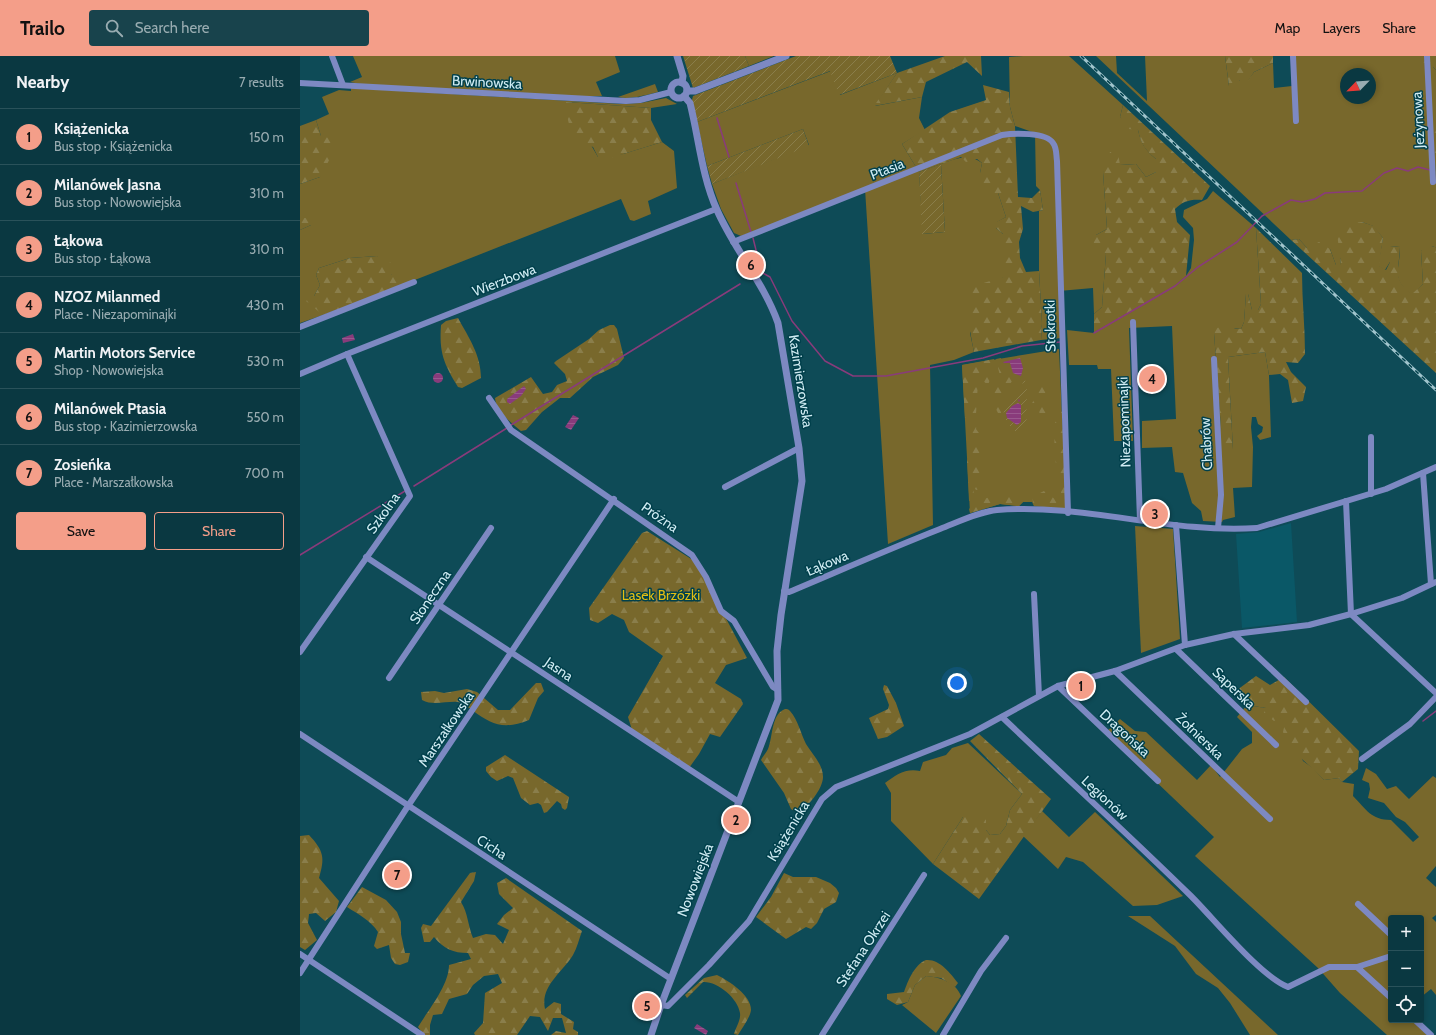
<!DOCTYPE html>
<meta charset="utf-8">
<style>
body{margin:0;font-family:Cabin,sans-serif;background:#18434c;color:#f1f3f6}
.controls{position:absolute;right:12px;bottom:12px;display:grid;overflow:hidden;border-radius:4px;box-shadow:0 2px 6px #0003}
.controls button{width:36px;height:36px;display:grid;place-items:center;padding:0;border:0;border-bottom:1px solid #2a525a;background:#0a3841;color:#f1f3f6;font:20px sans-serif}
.compass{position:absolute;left:1040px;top:12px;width:36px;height:36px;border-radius:50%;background:#0a3841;box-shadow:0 2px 6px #0003;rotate:245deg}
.you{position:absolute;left:657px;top:627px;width:14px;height:14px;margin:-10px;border:3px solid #fff;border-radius:50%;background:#1a73e8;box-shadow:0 0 0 6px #1a73e833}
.badge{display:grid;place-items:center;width:26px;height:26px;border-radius:50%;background:#f49e89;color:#111;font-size:13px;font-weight:700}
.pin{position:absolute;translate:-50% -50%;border:2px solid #fff;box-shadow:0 1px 4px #0006}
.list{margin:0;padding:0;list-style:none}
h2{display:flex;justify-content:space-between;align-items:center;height:52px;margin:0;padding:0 16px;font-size:17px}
h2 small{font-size:13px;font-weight:400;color:#99acb1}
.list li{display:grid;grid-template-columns:26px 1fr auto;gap:12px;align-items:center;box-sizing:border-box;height:56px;padding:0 16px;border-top:1px solid #2a525a}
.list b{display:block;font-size:15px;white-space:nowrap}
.list p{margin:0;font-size:13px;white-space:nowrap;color:#99acb1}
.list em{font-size:13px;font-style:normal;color:#99acb1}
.actions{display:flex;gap:8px;padding:12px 16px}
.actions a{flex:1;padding:9px 0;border:1px solid #f49e89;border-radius:4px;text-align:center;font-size:14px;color:#f49e89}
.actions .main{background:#f49e89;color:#111}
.icon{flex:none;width:22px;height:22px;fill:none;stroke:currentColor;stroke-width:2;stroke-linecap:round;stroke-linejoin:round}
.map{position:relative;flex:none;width:1136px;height:979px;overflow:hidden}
header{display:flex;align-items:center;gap:24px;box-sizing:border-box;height:56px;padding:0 20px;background:#f49e89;color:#111}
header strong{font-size:19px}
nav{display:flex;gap:22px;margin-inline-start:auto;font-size:14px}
.search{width:280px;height:36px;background:#18434c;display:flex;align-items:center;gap:10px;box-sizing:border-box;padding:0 14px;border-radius:4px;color:#99acb1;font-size:15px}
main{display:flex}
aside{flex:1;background:#0a3841}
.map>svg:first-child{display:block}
.built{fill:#0a5867}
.green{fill:#78682c;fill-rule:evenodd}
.forest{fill:url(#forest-firs)}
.garden{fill:url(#garden-furrows)}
.water{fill:url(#water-rules)}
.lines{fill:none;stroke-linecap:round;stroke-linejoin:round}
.stream{stroke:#893b7b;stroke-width:1.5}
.minor{stroke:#7d89c2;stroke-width:6}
.tertiary{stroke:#7d89c2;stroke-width:7}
.rail-casing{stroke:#a0c4cc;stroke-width:3}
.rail{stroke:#00404c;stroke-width:1.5;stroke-dasharray:4.5;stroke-linecap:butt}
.labels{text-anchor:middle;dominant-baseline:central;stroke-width:3;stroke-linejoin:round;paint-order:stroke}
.street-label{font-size:14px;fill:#d0ecf3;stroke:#00404c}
.park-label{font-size:14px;fill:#e2be13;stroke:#00404c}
</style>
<header>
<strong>Trailo</strong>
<div class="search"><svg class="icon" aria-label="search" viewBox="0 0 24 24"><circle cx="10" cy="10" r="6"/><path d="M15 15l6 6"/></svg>Search here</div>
<nav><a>Map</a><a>Layers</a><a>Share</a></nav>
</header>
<main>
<aside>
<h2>Nearby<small>7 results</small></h2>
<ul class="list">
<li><span class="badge">1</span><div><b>Książenicka</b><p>Bus stop · Książenicka</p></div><em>150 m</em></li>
<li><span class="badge">2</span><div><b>Milanówek Jasna</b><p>Bus stop · Nowowiejska</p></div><em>310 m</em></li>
<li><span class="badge">3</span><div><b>Łąkowa</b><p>Bus stop · Łąkowa</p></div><em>310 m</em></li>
<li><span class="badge">4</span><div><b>NZOZ Milanmed</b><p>Place · Niezapominajki</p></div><em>430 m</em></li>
<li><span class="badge">5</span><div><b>Martin Motors Service</b><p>Shop · Nowowiejska</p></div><em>530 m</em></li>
<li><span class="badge">6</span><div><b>Milanówek Ptasia</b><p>Bus stop · Kazimierzowska</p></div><em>550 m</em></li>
<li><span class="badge">7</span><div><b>Zosieńka</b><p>Place · Marszałkowska</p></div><em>700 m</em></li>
</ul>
<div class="actions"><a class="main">Save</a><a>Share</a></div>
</aside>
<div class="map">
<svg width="1136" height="979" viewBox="0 0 1136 979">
<defs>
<pattern id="forest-firs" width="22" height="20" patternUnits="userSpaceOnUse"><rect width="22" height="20" fill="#78682c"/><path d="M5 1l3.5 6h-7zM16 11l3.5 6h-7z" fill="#8a7e4b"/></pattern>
<pattern id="garden-furrows" width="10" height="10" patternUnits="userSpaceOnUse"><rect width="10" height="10" fill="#78682c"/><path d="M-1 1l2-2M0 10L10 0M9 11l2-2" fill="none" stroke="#8a7e4b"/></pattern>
<pattern id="water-rules" width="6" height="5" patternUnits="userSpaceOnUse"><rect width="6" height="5" fill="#893b7b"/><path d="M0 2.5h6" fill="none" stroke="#99588e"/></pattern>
</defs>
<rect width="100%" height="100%" fill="#0e4b57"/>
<path class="built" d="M 991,467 L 997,566 L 942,572 L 936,478 L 959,476 Z"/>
<g class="green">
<path d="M 53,0 L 315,0 L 320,16 L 296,26 L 302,40 L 260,40 L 60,28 L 50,26 L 62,21 Z"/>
<path d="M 445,0 L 474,0 L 449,10 Z"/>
<path d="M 723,0 L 769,0 L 823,49 L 820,61 L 838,74 C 841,87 845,94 856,103 L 856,116 L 846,121 L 836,108 L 820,109 L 803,116 L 807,173 L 796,179 L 806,198 L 802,251 L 794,258 L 793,232 L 759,235 L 761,282 L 741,284 L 742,267 L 739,215 L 739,155 L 743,154 L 740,134 L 736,130 L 735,77 L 715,70 L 710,51 L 709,1 Z"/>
<path d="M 796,0 L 816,0 L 817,17 L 847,45 L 845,0 L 925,0 L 929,30 L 940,24 L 948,24 L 954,16 L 973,7 L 974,32 L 992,30 L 991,0 L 1123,0 L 1123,11 L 1133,11 L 1136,14 L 1136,63 L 1133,63 L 1136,122 L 1136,192 L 1134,190 L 1121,195 L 1123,228 L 1112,239 C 1090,223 1100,214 1100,191 L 1090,190 L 1090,206 L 1085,214 L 1078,210 L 1083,182 L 1073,170 L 1062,166 L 1040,198 L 1041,209 L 1036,209 L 1030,193 L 1007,192 L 999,183 L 991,184 ZM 1046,18 L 1070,18 L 1070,42 L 1046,42 Z"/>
<path d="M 531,15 L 540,39 L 597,17 L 575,50 L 622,41 L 619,62 L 625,74 L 602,88 L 619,116 L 623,178 L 645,176 L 641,108 C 655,103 669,97 682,107 L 680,117 L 698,137 L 706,161 L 697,166 L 696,172 L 703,178 L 703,221 L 670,277 L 674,296 L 654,304 L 630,309 L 633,469 L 588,488 L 565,133 L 441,180 L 434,177 L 421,153 L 412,128 L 509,89 L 503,73 L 407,110 L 397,66 Z"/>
<path d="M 355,28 L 358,36 C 345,39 331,44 318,41 Z"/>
<path d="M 51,32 L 321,48 L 341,47 L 366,42 L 377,48 L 351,52 L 266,46 L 298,101 L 323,98 L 362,86 L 374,95 L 377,132 L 348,145 L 351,158 L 334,165 L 330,164 L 321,143 L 97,231 L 91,218 L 77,200 L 50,202 L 19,212 L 16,219 L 20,229 L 14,240 L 23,259 L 0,267 L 0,174 L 11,169 L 11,162 L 0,162 L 0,128 L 20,121 L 21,80 L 16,64 L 29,58 L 22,41 L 39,34 L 51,35 Z"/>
<path d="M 913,135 L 956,172 L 961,248 L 958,254 L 952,254 L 948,238 L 946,238 L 944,266 L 941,273 L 933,272 L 914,277 L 921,372 L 933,394 L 928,301 L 965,296 L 969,319 L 971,381 L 960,384 L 957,380 L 962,376 L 963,371 L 958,368 L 956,361 L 952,361 L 951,371 L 953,391 L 952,431 L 933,432 L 935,461 L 923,464 L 922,466 L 903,465 L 901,455 L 892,447 L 883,417 L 875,416 L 872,391 L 842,392 L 842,365 L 876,363 L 872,270 L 829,272 L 833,385 L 814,385 L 811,313 L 798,313 L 797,309 L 769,309 L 767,274 L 794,277 L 875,230 L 886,220 L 891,212 L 894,184 L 893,172 L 883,161 L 884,154 L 907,143 Z"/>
<path d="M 759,293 L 766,451 L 764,453 L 734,450 L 732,446 L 723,446 L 719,450 L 700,448 L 670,457 L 662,309 Z"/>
<path d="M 835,470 L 873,473 L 880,583 L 841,597 Z"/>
<path d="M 947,649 L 966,652 L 988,667 L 1003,705 L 1013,712 L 1024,724 L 1039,722 L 1042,726 L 1054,728 L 1053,740 C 1066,753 1071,764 1091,764 L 1113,786 L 1119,781 L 1105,766 L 1096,761 L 1084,747 L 1068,742 L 1070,733 L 1069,727 L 1062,724 L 1066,712 L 1076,718 L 1087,733 L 1096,730 L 1109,743 L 1133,720 L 1136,722 L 1136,810 L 1126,822 L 1136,831 L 1136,859 L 1132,862 L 1136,866 L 1136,939 L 1131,933 L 1121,941 L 1121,862 L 1091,862 L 1091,964 L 1111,964 L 1127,979 L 1087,979 L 1040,937 L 1018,912 L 895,800 L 914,781 L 805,677 L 820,663 L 835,675 L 846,676 L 897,724 L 911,709 L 920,721 L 942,693 L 952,687 L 952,676 L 937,661 Z"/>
<path d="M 668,687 L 722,738 L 710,754 L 706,770 L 700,778 L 690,779 L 686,774 L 663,761 L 633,808 L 591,765 L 591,737 L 585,727 C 596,719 605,712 620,715 L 623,706 L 646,699 L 652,692 Z"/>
<path d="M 742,755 L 769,781 L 795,756 L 883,840 L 857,849 L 833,850 L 783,806 L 766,801 L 758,813 L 723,780 Z"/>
<path d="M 828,860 L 850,860 L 978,979 L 950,979 L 930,947 L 918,932 L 896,918 L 875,890 Z"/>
<path d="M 626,920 C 639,921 656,926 661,940 L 636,977 L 602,949 L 608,946 L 615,929 Z"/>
</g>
<g class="forest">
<path d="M 645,0 L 681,0 L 682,20 L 667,6 L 626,26 L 622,41 L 574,50 L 597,17 Z"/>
<path d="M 925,0 L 973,0 L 973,7 L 954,16 L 948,25 L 940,24 L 934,30 L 929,30 Z"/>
<path d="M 1123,0 L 1136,0 L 1136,14 L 1133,11 L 1123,11 Z"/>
<path d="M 683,29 L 709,36 L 710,51 L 715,70 L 718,141 L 732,142 L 740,134 L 743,154 L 733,156 L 721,150 L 723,173 L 719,186 L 720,202 L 726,216 L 739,215 L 742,267 L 741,284 L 674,296 C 669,272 666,253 674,230 L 703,221 L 703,178 L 696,172 L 696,166 L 706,161 L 698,137 L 692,137 L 689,128 L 675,126 L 673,120 L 680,117 L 682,107 L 677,103 L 666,106 L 661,101 L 619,116 L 602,88 L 650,56 L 686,44 Z"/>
<path d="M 266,46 L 351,52 L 351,64 L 362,86 L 304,104 L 298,101 L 293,91 L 273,84 L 268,64 Z"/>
<path d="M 823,49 L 910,130 L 902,144 C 891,143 883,145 875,153 L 877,166 L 890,179 L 886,220 L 875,230 L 794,277 L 794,258 L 802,251 L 806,198 L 793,188 L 796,179 L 807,173 L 803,116 L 810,96 L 818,97 L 820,109 L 836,108 L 846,121 L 856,116 L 856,103 C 845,94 841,88 838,74 L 829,73 L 820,61 Z"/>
<path d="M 1132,63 L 1136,63 L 1136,122 L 1136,121 Z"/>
<path d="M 16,64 L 21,80 L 34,83 L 34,95 L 20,121 L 0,128 L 0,70 Z"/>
<path d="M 0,162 L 11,162 L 11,169 L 0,174 Z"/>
<path d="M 1062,166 L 1074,170 L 1083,182 L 1079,210 L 1086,214 L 1090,206 L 1090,190 L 1100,191 C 1099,214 1092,224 1112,238 L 1123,228 L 1121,195 L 1124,192 L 1135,190 L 1136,192 L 1136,317 L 991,184 L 999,183 L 1007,192 L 1019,186 L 1030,193 L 1036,209 L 1041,209 L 1037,177 C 1045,170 1051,167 1062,166 Z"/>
<path d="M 956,172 L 1002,217 C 1002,244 1005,271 1005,298 L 998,307 L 986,306 L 991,316 L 1006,331 L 1003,345 L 992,347 L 988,324 L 980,318 L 969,319 L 965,296 L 928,301 L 933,394 L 930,396 L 925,395 L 921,372 L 914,277 L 916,272 C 929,269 929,272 941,273 L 944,266 L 946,238 L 948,238 L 952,254 L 958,254 L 961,248 Z"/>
<path d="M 77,200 L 91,207 L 91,218 L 97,223 L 97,231 L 23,259 L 6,245 L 14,240 L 20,229 L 16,219 L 19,212 L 50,202 Z"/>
<path d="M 158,262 C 169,282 181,299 181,322 L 162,332 L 158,331 C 144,308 139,297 141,269 L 146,265 Z"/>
<path d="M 310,269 L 314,269 L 317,273 L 324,302 L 318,309 L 293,321 L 270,342 L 260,342 L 242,356 L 226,374 L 221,375 C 211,367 196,355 195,342 L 231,321 L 243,338 L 252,336 L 257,329 L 267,325 L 265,318 L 254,307 L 256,305 L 289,283 L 299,274 Z"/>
<path d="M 701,302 L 701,307 L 707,311 L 714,323 L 702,337 L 701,361 L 700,361 L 696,353 L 694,336 L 703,322 L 700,320 L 696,303 Z"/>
<path d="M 694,303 L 692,318 L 688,329 L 682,324 L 678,326 L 676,358 L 665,362 L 662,309 Z"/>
<path d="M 745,328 L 746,334 L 744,348 L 748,361 L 744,364 L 740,360 L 738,349 L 732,351 L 731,349 L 738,337 L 740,329 Z"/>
<path d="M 762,355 L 766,451 L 761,440 L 761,425 L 754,400 L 755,367 Z"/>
<path d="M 679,363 L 676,373 L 684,384 L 679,389 L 687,388 L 689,390 L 680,398 L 682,408 L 680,433 L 676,434 L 674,431 L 673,444 L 669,445 L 667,404 L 671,399 C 671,387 664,368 679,363 Z"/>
<path d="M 744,435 L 755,443 L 759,452 L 734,450 L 732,441 Z"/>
<path d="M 700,439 L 719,440 L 723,446 L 719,450 L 700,448 L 670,457 L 669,453 L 678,444 Z"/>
<path d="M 347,475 L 396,506 L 447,602 L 426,609 L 415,627 L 441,643 L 443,648 L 420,681 L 410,678 L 399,698 L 389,712 L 332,674 L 328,661 L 363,600 L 329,576 L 324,564 L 312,558 L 298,567 L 290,564 L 289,552 L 342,477 Z"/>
<path d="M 956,620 L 970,629 L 984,621 L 1059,695 L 1058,713 L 1042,726 L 1039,722 L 1024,724 C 1007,705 994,701 983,676 L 985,667 L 980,662 L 974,665 L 964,657 L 966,652 L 947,649 L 933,637 Z"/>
<path d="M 236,627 L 241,627 L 244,635 L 238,642 L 229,664 C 204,674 192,669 172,654 C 168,651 163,647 158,646 C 146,645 133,650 122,644 L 121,636 L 135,635 L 144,637 L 167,633 L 177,636 L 198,654 L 210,654 Z"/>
<path d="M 584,629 L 587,630 L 596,647 L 604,670 L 587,681 L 578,683 L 569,662 L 588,653 L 589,649 L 583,633 Z"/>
<path d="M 485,653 C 487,653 488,653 490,655 C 498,664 501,678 506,688 C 512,698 523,708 523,721 C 523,732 508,753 496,756 L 491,753 L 484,737 L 461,704 C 463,700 466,697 468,693 C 473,681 471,658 485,653 Z"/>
<path d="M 679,678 L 751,743 L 679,843 L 633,808 L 663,761 L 680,758 L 686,764 L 686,774 L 690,779 L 700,778 L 706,770 L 710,754 L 722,738 L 670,685 Z"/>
<path d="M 205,699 L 269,741 L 267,752 L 265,754 L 262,752 L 261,748 L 257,745 L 247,756 L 244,757 L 241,749 L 238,747 L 230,749 L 221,742 L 213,722 L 208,720 L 197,725 L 191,721 L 186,715 L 186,711 Z"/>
<path d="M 9,779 C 24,795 25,802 19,822 L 39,845 L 36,856 L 25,865 L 16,857 L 9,858 L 8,867 L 17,884 L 5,894 L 0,891 L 0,780 Z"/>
<path d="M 176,816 L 174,825 L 161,846 C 168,857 168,870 173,882 L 186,878 L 195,879 L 203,888 L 209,874 L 197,868 L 204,859 L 213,852 L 199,838 L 197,827 L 206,822 L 282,875 C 279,883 277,892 273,899 C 262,917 240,930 245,953 L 254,946 L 261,948 L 261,958 L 274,966 L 273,973 L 278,976 L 278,979 L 251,979 L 256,975 L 266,977 L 262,962 L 253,962 L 248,975 L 240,961 L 230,960 L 217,979 L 175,979 L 174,977 L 183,967 L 185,937 L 202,927 L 198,918 L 184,920 L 173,929 L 167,938 L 149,943 L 142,958 L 133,959 L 130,969 L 130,979 L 124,979 L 118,971 C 129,953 149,929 149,909 L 171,903 L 168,897 C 153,897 144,893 134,881 L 130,886 L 124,886 L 121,872 L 123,868 L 131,870 L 170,817 Z"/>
<path d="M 484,817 L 493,821 L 516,821 L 530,827 L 536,832 L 539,837 L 536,846 L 524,853 L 517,867 L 511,873 L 506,871 L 486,883 L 456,861 L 471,841 Z"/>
<path d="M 62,831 L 86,844 L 97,856 L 101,866 L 101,878 L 105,897 L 110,897 L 108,906 L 100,909 L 95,908 L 91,902 L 89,889 L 77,893 L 74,890 L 78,876 C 71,865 58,858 47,851 Z"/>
<path d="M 626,904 C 640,903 650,917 658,927 L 655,931 L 641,922 L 626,920 L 615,929 L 608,946 L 597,949 L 587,943 L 587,938 L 604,936 C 608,925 614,909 626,904 Z"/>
<path d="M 417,919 C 429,925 451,939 451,954 C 450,962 442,972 438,979 L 434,978 C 436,971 441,964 440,957 C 438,942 417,925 403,926 L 387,942 L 385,939 L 404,922 Z"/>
</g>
<g class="garden">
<path d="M 383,0 L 445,0 L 449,10 L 393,32 Z"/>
<path d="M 496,0 L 590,0 L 597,17 L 539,39 L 530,15 L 397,66 L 392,44 L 393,40 Z"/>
<path d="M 503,73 L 509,90 L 412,128 L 407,110 Z"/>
<path d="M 641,108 L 645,176 L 622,178 L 619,116 Z"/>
<path d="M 725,324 C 729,331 725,356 727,367 L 719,375 L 716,376 L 710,371 L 710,366 L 704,363 C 701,349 713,346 720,336 C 722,332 721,328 725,324 Z"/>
</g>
<g class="water">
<path d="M 53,278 L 55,284 L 43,287 L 42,282 Z"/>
<path d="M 720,302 L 723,312 L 721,320 L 713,317 L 710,307 L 704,307 L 703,306 Z"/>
<circle cx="138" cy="322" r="5"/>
<path d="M 224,330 L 226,333 L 221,340 L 210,348 L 207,346 L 207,343 Z"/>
<path d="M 718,347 L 721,349 L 721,366 L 717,369 L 707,362 L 706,357 L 712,350 Z"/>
<path d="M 273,359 L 279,362 L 271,374 L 265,371 Z"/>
<path d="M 397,968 L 408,975 L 406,979 L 394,972 Z"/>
</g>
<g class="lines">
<g class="stream">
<path d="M 417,62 L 429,101"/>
<path d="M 436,127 L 451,176"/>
<path d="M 453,182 L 460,210 L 459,215"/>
<path d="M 457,217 L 459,215 L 470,221 L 492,265 L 525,305 L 553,320 L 586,320 L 683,302 L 722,290 L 760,286"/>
<path d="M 794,277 L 875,230 L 898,211 L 937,186 L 962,160 L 991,144 L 1002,146 L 1015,143 L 1025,137 L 1062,135 L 1084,117 L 1097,112 L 1108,115 L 1118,111 L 1130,114"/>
<path d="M 719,345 L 719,344"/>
<path d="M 211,369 L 440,228"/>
<path d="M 114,430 L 207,372"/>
<path d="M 0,499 L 105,435"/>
<path d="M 1123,665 L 1136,655"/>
</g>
<g class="minor">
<path d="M 32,0 L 43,29"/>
<path d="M 993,0 L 996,65"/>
<path d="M 1127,0 L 1133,126"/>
<path d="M 0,27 L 326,45 L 340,44 L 371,36"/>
<path d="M 433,186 L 702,79 C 714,77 746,76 753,87 C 757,92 756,99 757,105 L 768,457"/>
<path d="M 833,266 L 840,464"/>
<path d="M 0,271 L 114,226"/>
<path d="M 914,303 L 921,439 L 918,472"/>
<path d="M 0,318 L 47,298 L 416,153"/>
<path d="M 189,342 L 211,374 L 392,499 L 406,521 L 421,555 L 434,565 L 473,631 L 478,634"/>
<path d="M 1123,417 L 1131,528"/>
<path d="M 425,431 L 499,392"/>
<path d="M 1071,438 L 1071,381"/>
<path d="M 1046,445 L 1051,558 L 1136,637"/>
<path d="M 876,469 L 885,589"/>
<path d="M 66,501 L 439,746"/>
<path d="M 484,535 L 489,536 C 539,515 589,493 640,473 C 658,466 678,456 697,454 C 784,447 870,478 957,472 L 1086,433 L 1136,411"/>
<path d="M 734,538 L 739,640"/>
<path d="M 934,578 L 1006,646"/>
<path d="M 876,593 L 976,689"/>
<path d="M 0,596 L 110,440 L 47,298"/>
<path d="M 815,615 L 970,763"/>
<path d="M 89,622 L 191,472"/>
<path d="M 758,630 L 858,725"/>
<path d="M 702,661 C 765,721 829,779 891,840 C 915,864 960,920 988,931 L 1029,911 L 1057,911"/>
<path d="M 0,678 L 371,923"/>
<path d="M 1062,703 L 1110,668 L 1136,641"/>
<path d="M 1058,848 L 1091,879"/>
<path d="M 0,898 L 122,979"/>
<path d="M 1091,900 L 1057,911 L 1091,942"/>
<path d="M 0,917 L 108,750 L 314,443"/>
<path d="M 361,949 L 368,950 L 409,909 L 449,865 L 522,743 L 536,731 L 670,678 L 758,630 L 815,615 L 885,589 L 934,578 L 1009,569 L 1051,558 L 1102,542 L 1136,526"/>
<path d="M 1115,964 L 1131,979"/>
<path d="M 522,979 L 624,819"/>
<path d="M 643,979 L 681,915 L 706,882"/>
</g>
<g class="tertiary">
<path d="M 377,0 L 383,20 L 382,27"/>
<circle cx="379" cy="34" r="8"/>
<path d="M 387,35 L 395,35 L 486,0"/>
<path d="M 351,979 L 361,949 L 478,644 L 477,595 L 481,559 L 502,425 L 499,392 L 478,267 C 464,227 434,193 417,154 C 402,121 399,83 390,47 L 384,40"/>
</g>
<defs>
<path id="rail" d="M 781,0 L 1136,334"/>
</defs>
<use href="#rail" class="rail-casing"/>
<use href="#rail" class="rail"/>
</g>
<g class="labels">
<g class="street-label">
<text transform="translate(187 26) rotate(3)">Brwinowska</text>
<text transform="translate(1118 64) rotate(-93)">Jeżynowa</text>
<text transform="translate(587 113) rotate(-21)">Ptasia</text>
<text transform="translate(204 224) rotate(-21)">Wierzbowa</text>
<text transform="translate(750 270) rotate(-91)">Stokrotki</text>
<text transform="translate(501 325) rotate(81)">Kazimierzowska</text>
<text transform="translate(824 366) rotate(-92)">Niezapominajki</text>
<text transform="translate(906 388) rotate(-93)">Chabrów</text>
<text transform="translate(83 457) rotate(-55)">Szkolna</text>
<text transform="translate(360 461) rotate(35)">Próżna</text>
<text transform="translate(527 507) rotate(-23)">Łąkowa</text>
<text transform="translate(130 541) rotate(-56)">Słoneczna</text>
<text transform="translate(259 613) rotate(34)">Jasna</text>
<text transform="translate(934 632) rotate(44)">Saperska</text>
<text transform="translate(146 673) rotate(-56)">Marszałkowska</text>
<text transform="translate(825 677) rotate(43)">Dragońska</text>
<text transform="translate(900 680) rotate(44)">Żołnierska</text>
<text transform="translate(805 742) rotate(43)">Legionów</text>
<text transform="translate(488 775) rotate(-59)">Książenicka</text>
<text transform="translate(192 791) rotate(33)">Cicha</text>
<text transform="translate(395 824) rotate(-69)">Nowowiejska</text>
<text transform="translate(563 893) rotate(-57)">Stefana Okrzei</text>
</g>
<g class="park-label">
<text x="361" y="539">Lasek Brzózki</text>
</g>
</g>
</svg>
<div class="controls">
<button>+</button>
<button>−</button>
<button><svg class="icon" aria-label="locate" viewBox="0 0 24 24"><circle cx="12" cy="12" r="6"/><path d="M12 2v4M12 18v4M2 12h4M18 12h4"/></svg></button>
</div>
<svg class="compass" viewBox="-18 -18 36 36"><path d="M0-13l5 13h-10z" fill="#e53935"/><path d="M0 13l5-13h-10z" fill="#99acb1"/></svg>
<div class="you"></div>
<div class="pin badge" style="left:781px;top:630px">1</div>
<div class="pin badge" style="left:436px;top:764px">2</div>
<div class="pin badge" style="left:855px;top:458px">3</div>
<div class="pin badge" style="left:852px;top:323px">4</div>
<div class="pin badge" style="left:347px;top:950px">5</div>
<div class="pin badge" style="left:451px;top:209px">6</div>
<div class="pin badge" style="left:97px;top:819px">7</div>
</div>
</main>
